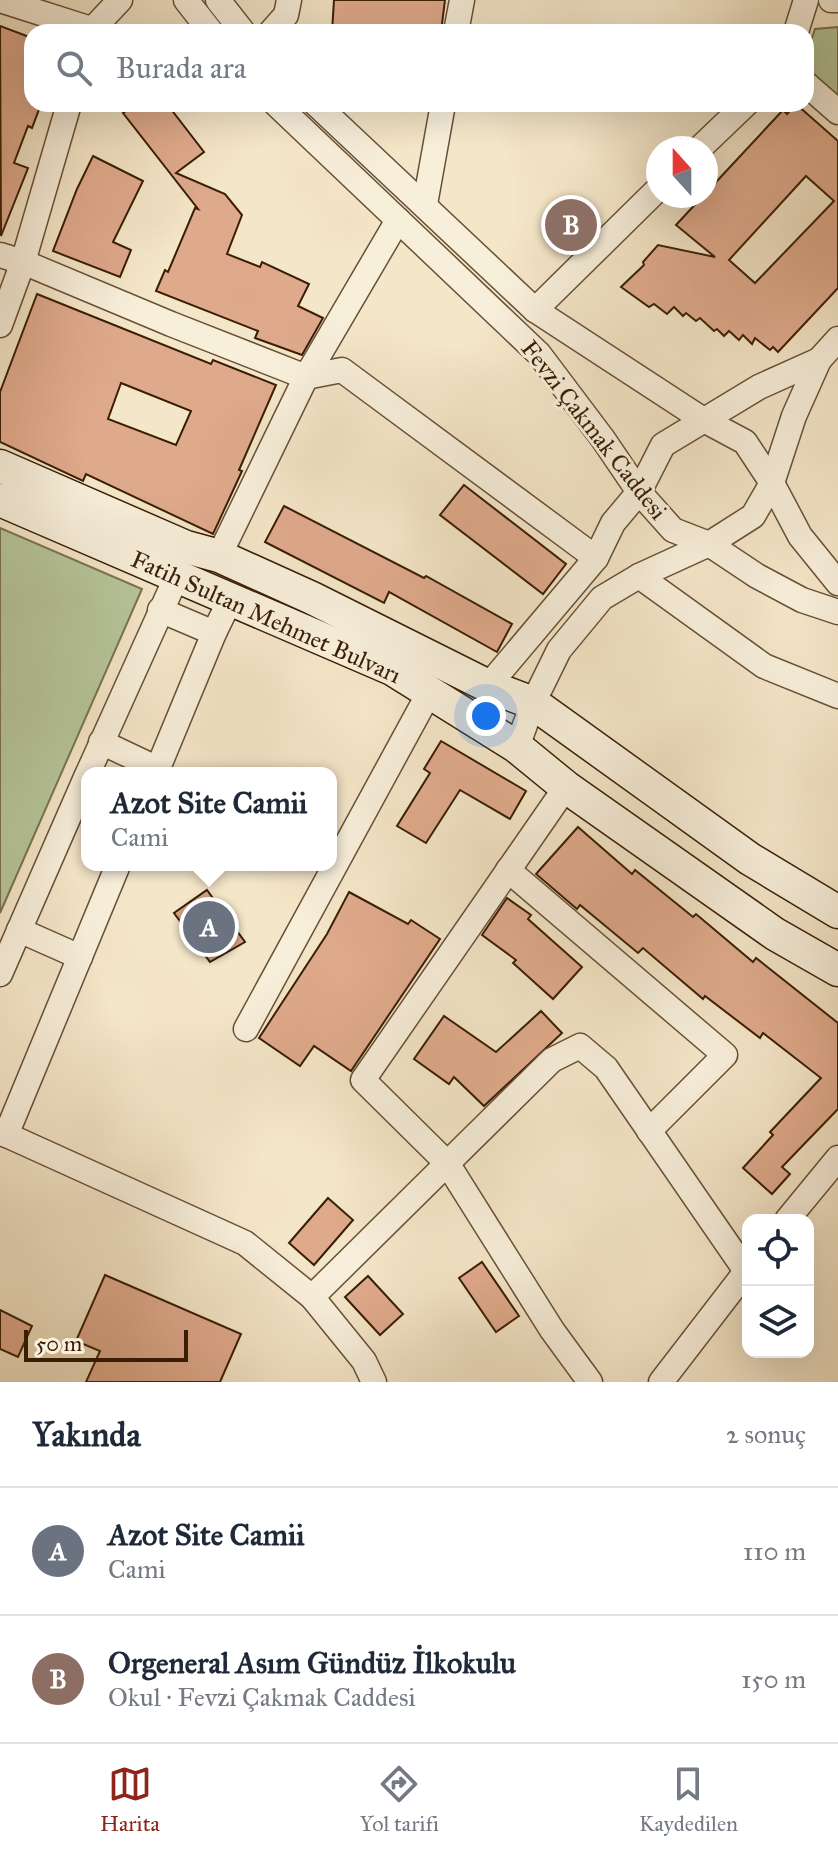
<!DOCTYPE html>
<html lang="tr">
<meta charset="utf-8">
<style>
body{margin:0;font-family:"IM FELL Great Primer",serif;background:#f2f2f3;color:#1f2937}
.controls{position:absolute;right:24px;bottom:24px;display:grid;overflow:hidden;border-radius:16px;box-shadow:0 8px 32px #0002}
.controls button{width:72px;height:72px;display:grid;place-items:center;padding:0;border:0;border-bottom:2px solid #e0e1e3;background:#fff;color:#1f2937;font:40px sans-serif}
.compass{position:absolute;left:646px;top:136px;width:72px;height:72px;border-radius:50%;background:#fff;box-shadow:0 8px 32px #0002;rotate:339deg}
.scale{position:absolute;left:24px;bottom:20px;width:164px;box-sizing:border-box;padding-left:8px;border:4px solid #391e04;border-top:0;font-size:22px;line-height:28px;white-space:nowrap;color:#391e04;-webkit-text-stroke:6px #f8efdb;paint-order:stroke}
.you{position:absolute;left:486px;top:716px;width:28px;height:28px;margin:-20px;border:6px solid #fff;border-radius:50%;background:#1a73e8;box-shadow:0 0 0 12px #1a73e833}
.badge{display:grid;place-items:center;width:52px;height:52px;border-radius:50%;background:#8f2418;color:#fff;font-size:26px;font-weight:700}
.pin{position:absolute;translate:-50% -50%;border:4px solid #fff;box-shadow:0 2px 8px #0006}
.popup{position:absolute;left:81px;top:767px;width:256px;height:104px;box-sizing:border-box;display:grid;place-content:center;border-radius:16px;background:#fff;filter:drop-shadow(0 2px 6px #0005);font-size:26px;white-space:nowrap;color:#747a83}
.popup b{font-size:30px;color:#1f2937}
.popup::after{content:'';position:absolute;left:50%;top:100%;margin-left:-16px;border:16px solid transparent;border-top-color:#fff}
.list{margin:0;padding:0;list-style:none}
h2{display:flex;justify-content:space-between;align-items:center;height:104px;margin:0;padding:0 32px;font-size:34px}
h2 small{font-size:26px;font-weight:400;color:#747a83}
.list li{display:grid;grid-template-columns:52px 1fr auto;gap:24px;align-items:center;box-sizing:border-box;height:128px;padding:0 32px;border-top:2px solid #e0e1e3}
.list b{display:block;font-size:30px;white-space:nowrap}
.list p{margin:0;font-size:26px;white-space:nowrap;color:#747a83}
.list em{font-size:26px;font-style:normal;color:#747a83}
.icon{flex:none;width:44px;height:44px;fill:none;stroke:currentColor;stroke-width:2;stroke-linecap:round;stroke-linejoin:round}
.map{position:relative;flex:none;width:838px;height:1382px;overflow:hidden}
.search{position:absolute;background:#fff;box-shadow:0 8px 32px #0002;left:24px;right:24px;top:24px;height:88px;display:flex;align-items:center;gap:20px;box-sizing:border-box;padding:0 28px;border-radius:24px;color:#747a83;font-size:30px}
.sheet{height:360px;background:#fff}
nav{display:flex;justify-content:space-around;align-items:center;box-sizing:border-box;height:112px;border-top:2px solid #e0e1e3;background:#fff;font-size:22px;color:#747a83}
nav a{display:grid;justify-items:center;gap:4px}
nav .on{color:#8f2418}
.map>svg:first-child{display:block}
.green{fill:#b6c69a;stroke:#78724f;stroke-width:2}
.building{fill:#dfaa8c;stroke:#391e04;stroke-width:2;fill-rule:evenodd}
.lines{fill:none;stroke-linecap:round;stroke-linejoin:round}
.minor-casing{stroke:#685035;stroke-width:27}
.secondary-casing{stroke:#391e04;stroke-width:35}
.minor{stroke:#f8efdb;stroke-width:24}
.secondary{stroke:#f8efdb;stroke-width:32}
.labels{text-anchor:middle;dominant-baseline:central;stroke-width:6;stroke-linejoin:round;paint-order:stroke}
.street-label{font-size:24px;fill:#391e04;stroke:#f8efdb}
</style>
<div class="map">
<svg width="838" height="1382" viewBox="0 0 838 1382">
<rect width="100%" height="100%" fill="#f4e6c8"/>
<filter id="stains"><feTurbulence type="fractalNoise" baseFrequency=".0025" numOctaves="4"/><feColorMatrix values="0 0 0 0 .2 0 0 0 0 .09 0 0 0 0 .02 0 0 0 .5 -.17"/></filter>
<radialGradient id="worn" r=".72"><stop offset=".6" stop-color="#630" stop-opacity="0"/><stop offset="1" stop-color="#630" stop-opacity=".3"/></radialGradient>
<g class="green">
<path d="M 838,27 L 838,101 L 806,72 L 806,56 L 815,29 Z"/>
<path d="M 0,528 L 142,589 L 0,913 Z"/>
</g>
<g class="building">
<path d="M 334,0 L 445,0 L 441,32 L 332,32 Z"/>
<path d="M 0,26 L 32,38 L 32,104 L 41,104 L 32,128 L 28,126 L 14,163 L 28,168 L 1,236 Z"/>
<path d="M 136,104 L 167,104 L 204,152 L 176,173 L 225,194 L 242,215 L 227,254 L 260,267 L 262,262 L 309,284 L 298,306 L 323,318 L 302,355 L 255,338 L 258,331 L 156,291 L 165,270 L 168,272 L 195,208 L 198,209 L 123,113 Z"/>
<path d="M 796,104 L 838,141 L 838,288 L 778,352 L 773,347 L 770,350 L 755,338 L 752,344 L 743,335 L 739,340 L 729,331 L 724,336 L 717,329 L 714,331 L 700,318 L 696,321 L 686,313 L 683,316 L 674,307 L 667,314 L 654,304 L 649,307 L 621,287 L 644,265 L 643,262 L 658,245 L 715,257 L 676,225 L 783,110 L 787,114 ZM 806,176 L 834,201 L 755,283 L 729,260 Z"/>
<path d="M 93,156 L 143,181 L 113,242 L 131,250 L 120,277 L 53,251 L 77,189 Z"/>
<path d="M 37,294 L 211,364 L 213,360 L 276,385 L 239,470 L 242,471 L 213,534 L 86,474 L 83,481 L 0,442 L 0,392 ZM 121,383 L 191,411 L 176,445 L 108,419 Z"/>
<path d="M 464,485 L 566,564 L 543,594 L 440,515 Z"/>
<path d="M 284,506 L 424,578 L 426,576 L 512,624 L 497,652 L 389,592 L 384,603 L 265,542 Z"/>
<path d="M 441,741 L 526,791 L 510,819 L 460,790 L 426,843 L 397,826 L 430,773 L 424,769 Z"/>
<path d="M 578,827 L 632,874 L 635,870 L 693,917 L 696,914 L 753,962 L 756,958 L 838,1023 L 838,1109 L 782,1167 L 790,1174 L 772,1194 L 743,1168 L 773,1135 L 770,1132 L 821,1078 L 763,1033 L 760,1038 L 705,996 L 703,999 L 643,948 L 638,953 L 580,905 L 577,909 L 536,874 Z"/>
<path d="M 207,890 L 245,942 L 210,962 L 174,913 Z"/>
<path d="M 349,892 L 408,924 L 411,920 L 440,939 L 351,1071 L 314,1046 L 300,1066 L 259,1038 L 327,934 Z"/>
<path d="M 507,898 L 531,915 L 528,919 L 582,967 L 553,999 L 513,963 L 516,960 L 482,935 Z"/>
<path d="M 541,1011 L 562,1033 L 484,1106 L 454,1077 L 449,1084 L 414,1059 L 444,1016 L 496,1052 Z"/>
<path d="M 328,1198 L 353,1220 L 314,1265 L 289,1243 Z"/>
<path d="M 482,1262 L 519,1316 L 496,1332 L 459,1278 Z"/>
<path d="M 105,1275 L 241,1334 L 220,1382 L 86,1382 L 100,1351 L 76,1341 Z"/>
<path d="M 368,1276 L 403,1314 L 380,1335 L 345,1297 Z"/>
<path d="M 0,1310 L 32,1326 L 18,1357 L 0,1349 Z"/>
</g>
<g class="lines">
<defs>
<g id="minor">
<path d="M 0,0 L 91,29"/>
<path d="M 186,0 L 211,32"/>
<path d="M 218,0 L 243,32"/>
<path d="M 831,0 L 838,0"/>
<path d="M 90,32 L 120,0"/>
<path d="M 271,32 L 286,15 L 289,0"/>
<path d="M 456,32 L 462,0"/>
<path d="M 796,32 L 806,0"/>
<path d="M 806,84 L 838,112"/>
<path d="M 276,104 L 539,354 L 603,439 L 639,492 L 673,530 L 709,544 L 757,576 L 802,600 L 838,612"/>
<path d="M 316,104 L 535,310 L 702,419 L 745,442 L 772,483 L 800,536 L 838,583"/>
<path d="M 700,148 L 746,104"/>
<path d="M 425,204 L 443,104"/>
<path d="M 0,255 L 23,262 L 171,324 L 306,377 L 342,370 L 596,558"/>
<path d="M 535,310 L 658,189"/>
<path d="M 0,325 L 23,262 L 69,104"/>
<path d="M 219,556 L 306,377 L 398,220"/>
<path d="M 639,576 L 764,666 L 838,696"/>
<path d="M 160,610 L 214,633"/>
<path d="M 488,686 L 596,558 L 613,523 L 639,492 L 663,445 L 759,387 L 819,360"/>
<path d="M 101,742 L 158,769"/>
<path d="M 517,747 L 533,703 L 559,650 L 602,598 L 639,576 L 709,544 L 753,516 L 772,483 L 794,416 L 819,360 L 838,339"/>
<path d="M 88,773 L 176,578"/>
<path d="M 156,773 L 214,633 L 231,598"/>
<path d="M 566,787 L 363,1080 L 447,1163 L 552,1330 L 590,1382"/>
<path d="M 508,870 L 725,1055 L 649,1131"/>
<path d="M 19,930 L 80,957"/>
<path d="M 0,974 L 87,775"/>
<path d="M 246,1029 L 429,693"/>
<path d="M 0,1132 L 245,1243 L 312,1297 L 364,1361 L 374,1382"/>
<path d="M 6,1135 L 118,865"/>
<path d="M 787,1220 L 838,1158"/>
<path d="M 312,1297 L 552,1060 L 580,1046 L 606,1068 L 746,1271"/>
<path d="M 661,1382 L 748,1269"/>
</g>
<g id="secondary">
<path d="M 0,466 L 186,547 L 219,556 L 312,598 L 488,686 L 533,703 L 750,859 L 838,912"/>
<path d="M 0,500 L 392,669 L 517,747 L 566,787 L 775,934 L 838,970"/>
</g>
</defs>
<use href="#minor" class="minor-casing"/>
<use href="#secondary" class="secondary-casing"/>
<use href="#minor" class="minor"/>
<use href="#secondary" class="secondary"/>
</g>
<g class="labels">
<g class="street-label">
<text transform="translate(594 430) rotate(52)">Fevzi Çakmak Caddesi</text>
<text transform="translate(266 617) rotate(24)">Fatih Sultan Mehmet Bulvarı</text>
</g>
</g>
<rect width="100%" height="100%" filter="url(#stains)"/>
<rect width="100%" height="100%" fill="url(#worn)"/>
</svg>
<div class="controls">
<button><svg class="icon" aria-label="locate" viewBox="0 0 24 24"><circle cx="12" cy="12" r="6"/><path d="M12 2v4M12 18v4M2 12h4M18 12h4"/></svg></button>
<button><svg class="icon" aria-label="layers" viewBox="0 0 24 24"><path d="M12 4l9 5-9 5-9-5zM3 14l9 5 9-5"/></svg></button>
</div>
<svg class="compass" viewBox="-18 -18 36 36"><path d="M0-13l5 13h-10z" fill="#e53935"/><path d="M0 13l5-13h-10z" fill="#747a83"/></svg>
<div class="scale">50 m</div>
<div class="you"></div>
<div class="pin badge" style="left:209px;top:927px;background:#6b7280">A</div>
<div class="popup"><b>Azot Site Camii</b>Cami</div>
<div class="pin badge" style="left:571px;top:225px;background:#8d6e63">B</div>
<div class="search"><svg class="icon" aria-label="search" viewBox="0 0 24 24"><circle cx="10" cy="10" r="6"/><path d="M15 15l6 6"/></svg>Burada ara</div>
</div>
<section class="sheet">
<h2>Yakında<small>2 sonuç</small></h2>
<ul class="list">
<li><span class="badge" style="background:#6b7280">A</span><div><b>Azot Site Camii</b><p>Cami</p></div><em>110 m</em></li>
<li><span class="badge" style="background:#8d6e63">B</span><div><b>Orgeneral Asım Gündüz İlkokulu</b><p>Okul · Fevzi Çakmak Caddesi</p></div><em>150 m</em></li>
</ul>
</section>
<nav>
<a class="on"><svg class="icon" aria-label="map" viewBox="0 0 24 24"><path d="M3 6l6-2 6 2 6-2v14l-6 2-6-2-6 2zM9 4v14M15 6v14"/></svg>Harita</a>
<a><svg class="icon" aria-label="directions" viewBox="0 0 24 24"><path d="M12 3l9 9-9 9-9-9zM9 14v-3h6M13 9l2 2-2 2"/></svg>Yol tarifi</a>
<a><svg class="icon" aria-label="saved" viewBox="0 0 24 24"><path d="M7 4h10v16l-5-4-5 4z"/></svg>Kaydedilen</a>
</nav>
